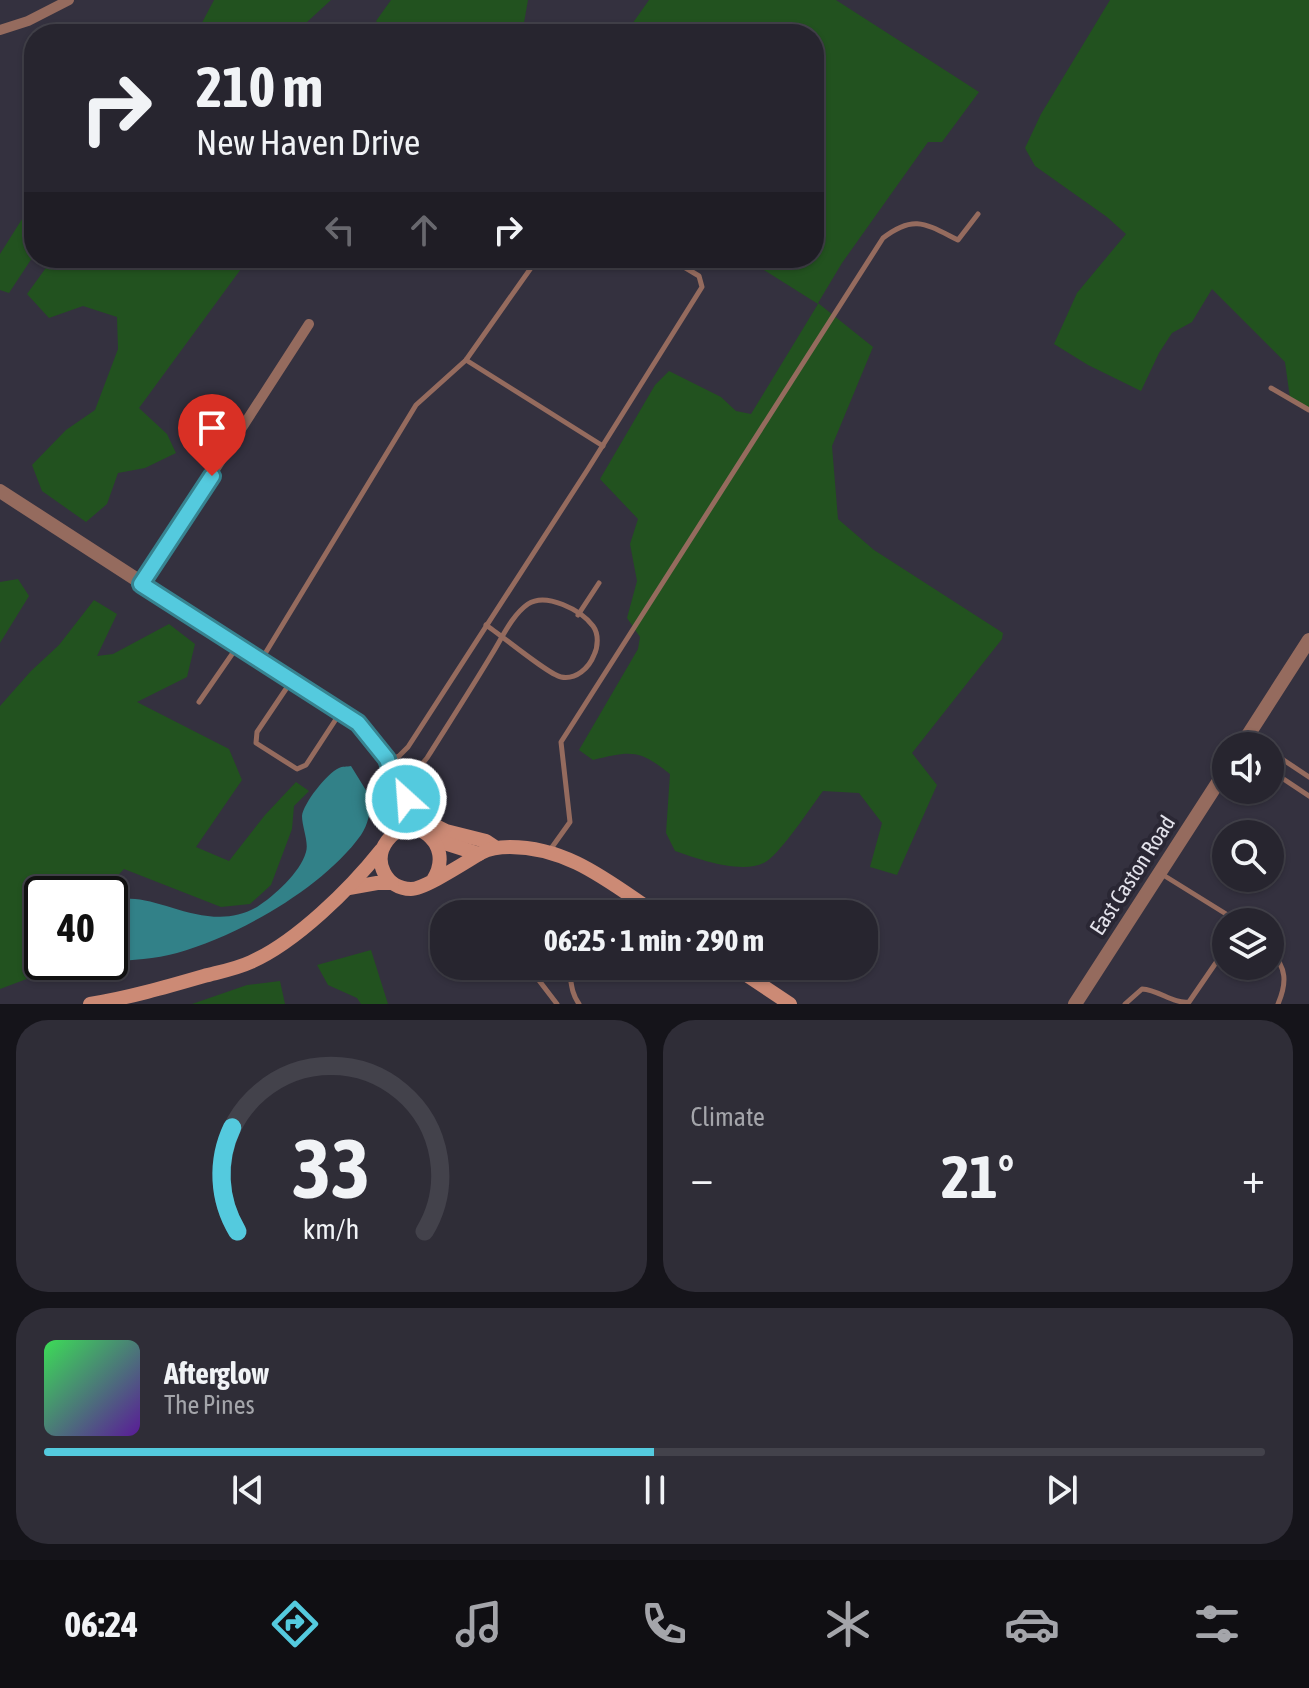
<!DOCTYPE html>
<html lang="en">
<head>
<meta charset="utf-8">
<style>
  body { margin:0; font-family:"Asap Condensed",sans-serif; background:#2f2d37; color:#f1f3f6; height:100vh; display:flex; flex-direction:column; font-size:30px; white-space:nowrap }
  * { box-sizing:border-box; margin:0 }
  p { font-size:26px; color:#a4a5aa }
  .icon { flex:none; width:44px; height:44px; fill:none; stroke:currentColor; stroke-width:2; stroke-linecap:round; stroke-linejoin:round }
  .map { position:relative; height:1004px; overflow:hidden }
  .drawer { display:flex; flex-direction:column; gap:16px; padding:16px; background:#15141a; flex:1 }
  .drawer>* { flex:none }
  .hud { position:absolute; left:24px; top:24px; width:800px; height:244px; border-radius:32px; box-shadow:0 2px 6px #0004,0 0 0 2px #43424b; background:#27252f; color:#f1f3f6; overflow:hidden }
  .buttons { position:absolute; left:1212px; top:732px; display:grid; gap:16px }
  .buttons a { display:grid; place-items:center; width:72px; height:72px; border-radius:50%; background:#27252f; box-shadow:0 2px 6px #0004,0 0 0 2px #43424b; font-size:40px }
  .speed { position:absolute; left:24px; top:876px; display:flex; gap:16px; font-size:40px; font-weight:700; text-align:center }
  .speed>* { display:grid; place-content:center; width:104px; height:104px; border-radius:50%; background:#27252f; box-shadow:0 2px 6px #0004,0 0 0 2px #43424b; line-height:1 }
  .speed .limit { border:4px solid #111; border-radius:12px; background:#fff; color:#111 }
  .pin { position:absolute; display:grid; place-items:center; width:68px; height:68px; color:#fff; margin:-82px -34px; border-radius:50% 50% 50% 0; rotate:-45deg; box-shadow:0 0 8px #0007 }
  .pin .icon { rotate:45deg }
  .me { position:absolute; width:88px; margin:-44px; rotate:334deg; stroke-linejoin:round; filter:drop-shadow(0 0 6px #0008) }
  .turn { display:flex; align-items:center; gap:28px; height:168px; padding:0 40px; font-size:36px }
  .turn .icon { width:104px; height:104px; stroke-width:2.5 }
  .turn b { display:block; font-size:56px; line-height:68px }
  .lanes { display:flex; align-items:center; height:76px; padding:0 40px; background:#0003; justify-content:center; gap:40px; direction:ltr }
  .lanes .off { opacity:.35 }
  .big { font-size:60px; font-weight:700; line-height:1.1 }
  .drawer .tile { flex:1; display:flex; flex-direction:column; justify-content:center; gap:12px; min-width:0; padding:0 28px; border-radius:32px; background:#2f2d37 }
  .drawer .dial { align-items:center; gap:0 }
  .dial svg { height:208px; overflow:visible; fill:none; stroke:#43424b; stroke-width:7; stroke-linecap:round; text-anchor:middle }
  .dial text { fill:#f1f3f6; stroke:none }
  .song { display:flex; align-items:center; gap:24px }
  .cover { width:96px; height:96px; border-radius:12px; background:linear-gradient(135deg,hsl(130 70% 55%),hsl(270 70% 35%)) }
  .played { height:8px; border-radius:4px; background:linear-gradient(90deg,#54cade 50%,#43424b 50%) }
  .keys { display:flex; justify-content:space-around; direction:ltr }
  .heat { display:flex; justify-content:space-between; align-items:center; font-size:44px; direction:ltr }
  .drawer .tiles { flex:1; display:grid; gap:16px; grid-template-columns:1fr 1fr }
  .tile:last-child { grid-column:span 2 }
  .trip { position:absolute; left:430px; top:900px; width:448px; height:80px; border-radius:32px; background:#27252f; box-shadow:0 2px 6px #0004,0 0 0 2px #43424b; font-weight:700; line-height:80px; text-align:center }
  .tabs { display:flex; height:128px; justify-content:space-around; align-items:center; background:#100f13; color:#a4a5aa }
  .tabs .icon { width:56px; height:56px }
  .tabs .selected { color:#54cade }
  .tabs b { font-size:36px; color:#f1f3f6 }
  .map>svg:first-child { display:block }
  .green { fill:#22521f }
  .water { fill:#328188 }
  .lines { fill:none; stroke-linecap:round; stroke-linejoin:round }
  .service { stroke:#956b5e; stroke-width:5 }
  .minor { stroke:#956b5e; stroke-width:10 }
  .tertiary { stroke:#956b5e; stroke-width:14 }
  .secondary { stroke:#cc8a75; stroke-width:14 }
  .route-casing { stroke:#378390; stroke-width:20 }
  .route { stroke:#54cade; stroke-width:14 }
  .labels { text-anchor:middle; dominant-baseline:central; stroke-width:8; stroke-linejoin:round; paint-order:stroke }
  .street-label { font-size:22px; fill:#e3e2eb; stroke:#2a2734 }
</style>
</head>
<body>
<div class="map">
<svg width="1309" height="1004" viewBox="0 0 1309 1004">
  <rect width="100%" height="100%" fill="#34313f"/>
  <g class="green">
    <path d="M214,0H331L294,34H196Z"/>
    <path d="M391,0H528L522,34H388L376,21Z"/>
    <path d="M649,0H836L979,92L942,142H928L842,263L818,303L873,347L832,446L838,519L874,550L1003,633L1002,639L912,753L937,785L897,875L870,867L882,823L859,793L823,791C811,807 782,851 767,861C745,876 698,859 675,851L666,833L670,774C639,749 631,751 593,760L579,750L638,649L640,637L627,618L637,581L630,544L638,519L600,479L655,385L669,371L721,397L736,411L751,414L818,304L745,258H814V34H625Z"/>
    <path d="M1110,0H1309V410L1290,398L1285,362L1212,289L1192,322L1172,333L1159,353L1141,391L1088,365L1054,344L1077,293L1126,234L1107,217L1035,166L1025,148L1041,114Z"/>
    <path d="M34,200V255L9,293L0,290V254Z"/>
    <path d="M53,258H249L139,408L167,434L176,453L145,468L118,473L107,504L86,522L42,491L32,465L66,430L95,410L118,349L117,317L83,306L49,318L27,294Z"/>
    <path d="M18,579L29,596L0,643V582Z"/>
    <path d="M94,600L117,614L97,656L113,654L169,624L195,644L187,677L137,702L229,749L242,780L196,847L229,861L265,815L296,782L309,791L294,806L292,829L271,885L250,904L221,907L124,869L100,894H42V962H48L40,974L0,989V706L31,671L59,645Z"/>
    <path d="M371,950L388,1004H361L357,998L328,985L317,965Z"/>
    <path d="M280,981L285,1004H192L247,985Z"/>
  </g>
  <path class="water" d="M351,766L372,800C370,812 368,825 361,835C323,888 238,936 177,953C155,959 132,960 110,962V905C142,880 203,939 257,907C274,896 300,873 306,852C309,842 302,827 302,816C303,804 327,773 339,768C342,766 347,767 351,766Z"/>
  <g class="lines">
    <g class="service">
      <path d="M466,360L603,446"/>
      <path d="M1271,388L1309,410"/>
      <path d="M578,615L599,583"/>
      <path d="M263,657L416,405L466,360L538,258"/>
      <path d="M292,680L257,732L256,743L297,769L306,765L340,713"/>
      <path d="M199,702L237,647"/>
      <path d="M1248,737L1263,746"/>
      <path d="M1270,751L1309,777"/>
      <path d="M388,760L399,756L408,747L588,469L702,287L699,276L669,258"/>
      <path d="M1270,770L1309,796"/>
      <path d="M396,780L416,771L427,758C449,723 471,689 492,654C502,638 512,615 528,604C546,592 581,610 593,626C599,634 598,647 594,655C589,668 576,680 561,677C549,675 501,635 486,625"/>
      <path d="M550,850L570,822L561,742L883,238C914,214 926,224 958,240L978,214"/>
      <path d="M1160,873L1239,922"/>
      <path d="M500,911L501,914"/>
      <path d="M1270,951C1287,967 1287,983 1278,1004"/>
      <path d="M528,966L557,1004"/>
      <path d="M568,966C572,981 570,991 579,1004"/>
      <path d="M1125,1004L1142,989C1159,990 1173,1004 1189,1002L1226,948"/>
    </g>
    <g class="minor">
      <path d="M0,30L28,21L69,0"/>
      <path d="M141,584L309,324"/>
    </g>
    <g class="tertiary">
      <path d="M0,491L358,723L387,759L399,795L406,799L420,824"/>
      <path d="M1241,746L1309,640"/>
      <path d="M391,836C400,822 391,808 399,795"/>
      <path d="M1075,1004L1226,770"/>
    </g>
    <g class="secondary">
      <path d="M414,815L446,831L486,841L495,847"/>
      <path d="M432,839L479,854"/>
      <path d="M433,880C457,843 410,809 387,841C372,861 386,889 411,889C425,889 467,861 481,853C490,848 499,847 510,847C569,847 610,883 657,914"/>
      <path d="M349,888L377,883H392"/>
      <path d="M733,966L790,1004"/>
      <path d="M90,1004C128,998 166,987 204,976C219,972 236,969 251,962C296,942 350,889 381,850"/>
    </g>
  </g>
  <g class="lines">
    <g class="route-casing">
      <path id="route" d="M212,476L141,584L358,723L387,759L399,795L406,799"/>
    </g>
    <use href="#route" class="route"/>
  </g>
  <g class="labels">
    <g class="street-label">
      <text transform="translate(1132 875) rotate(-57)">East Caston Road</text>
    </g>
  </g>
</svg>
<div class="buttons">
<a><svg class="icon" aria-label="sound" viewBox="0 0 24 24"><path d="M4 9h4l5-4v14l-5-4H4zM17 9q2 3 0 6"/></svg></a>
<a><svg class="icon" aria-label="search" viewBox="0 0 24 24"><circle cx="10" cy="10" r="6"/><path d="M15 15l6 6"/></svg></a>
<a><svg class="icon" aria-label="layers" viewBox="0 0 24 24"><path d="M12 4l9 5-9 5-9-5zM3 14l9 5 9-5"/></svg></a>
</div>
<div class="speed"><div class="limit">40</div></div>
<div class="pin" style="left:212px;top:476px;background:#d93025"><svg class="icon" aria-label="arrive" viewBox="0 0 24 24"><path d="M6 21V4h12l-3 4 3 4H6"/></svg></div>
<svg class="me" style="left:406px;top:799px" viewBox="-20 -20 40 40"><circle r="17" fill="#54cade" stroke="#fff" stroke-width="3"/><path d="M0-11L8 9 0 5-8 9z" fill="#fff"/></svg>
<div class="trip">06:25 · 1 min · 290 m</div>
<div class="hud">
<div class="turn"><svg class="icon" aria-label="right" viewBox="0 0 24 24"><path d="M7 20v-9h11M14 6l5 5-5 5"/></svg><div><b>210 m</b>New Haven Drive</div></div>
<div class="lanes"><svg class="icon off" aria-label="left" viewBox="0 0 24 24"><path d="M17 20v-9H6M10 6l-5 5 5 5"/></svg><svg class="icon off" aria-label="ahead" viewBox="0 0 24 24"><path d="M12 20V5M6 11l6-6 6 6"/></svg><svg class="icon" aria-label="right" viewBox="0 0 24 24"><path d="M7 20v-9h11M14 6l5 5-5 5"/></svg></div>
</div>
</div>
<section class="drawer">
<div class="tiles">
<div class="tile dial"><svg viewBox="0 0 100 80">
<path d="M14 69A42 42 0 1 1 86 69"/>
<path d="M14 69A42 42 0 0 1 12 29" stroke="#54cade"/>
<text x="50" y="56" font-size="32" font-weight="700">33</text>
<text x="50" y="72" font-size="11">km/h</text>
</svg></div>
<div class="tile"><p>Climate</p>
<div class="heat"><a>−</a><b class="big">21°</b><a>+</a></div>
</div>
<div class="tile">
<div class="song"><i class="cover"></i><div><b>Afterglow</b><p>The Pines</p></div></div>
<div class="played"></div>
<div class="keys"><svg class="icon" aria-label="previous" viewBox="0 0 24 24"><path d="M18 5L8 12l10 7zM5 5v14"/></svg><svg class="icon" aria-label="pause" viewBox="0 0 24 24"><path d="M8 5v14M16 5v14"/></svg><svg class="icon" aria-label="next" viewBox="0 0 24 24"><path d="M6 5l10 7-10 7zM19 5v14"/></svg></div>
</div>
</div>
</section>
<nav class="tabs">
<b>06:24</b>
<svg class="icon selected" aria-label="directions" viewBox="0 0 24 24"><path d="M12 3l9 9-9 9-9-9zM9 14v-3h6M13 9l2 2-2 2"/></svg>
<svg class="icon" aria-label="music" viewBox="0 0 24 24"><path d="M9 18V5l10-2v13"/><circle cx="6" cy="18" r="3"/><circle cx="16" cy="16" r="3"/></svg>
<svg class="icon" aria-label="phone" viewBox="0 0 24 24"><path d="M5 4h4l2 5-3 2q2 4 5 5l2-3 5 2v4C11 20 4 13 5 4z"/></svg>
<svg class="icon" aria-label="climate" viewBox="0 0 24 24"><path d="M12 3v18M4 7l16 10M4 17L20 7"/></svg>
<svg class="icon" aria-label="car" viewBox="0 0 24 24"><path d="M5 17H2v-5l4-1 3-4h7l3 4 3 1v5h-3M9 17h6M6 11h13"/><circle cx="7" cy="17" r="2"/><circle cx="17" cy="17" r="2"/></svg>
<svg class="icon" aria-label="filters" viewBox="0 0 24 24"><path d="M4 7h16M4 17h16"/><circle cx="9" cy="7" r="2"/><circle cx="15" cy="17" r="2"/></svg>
</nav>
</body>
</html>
